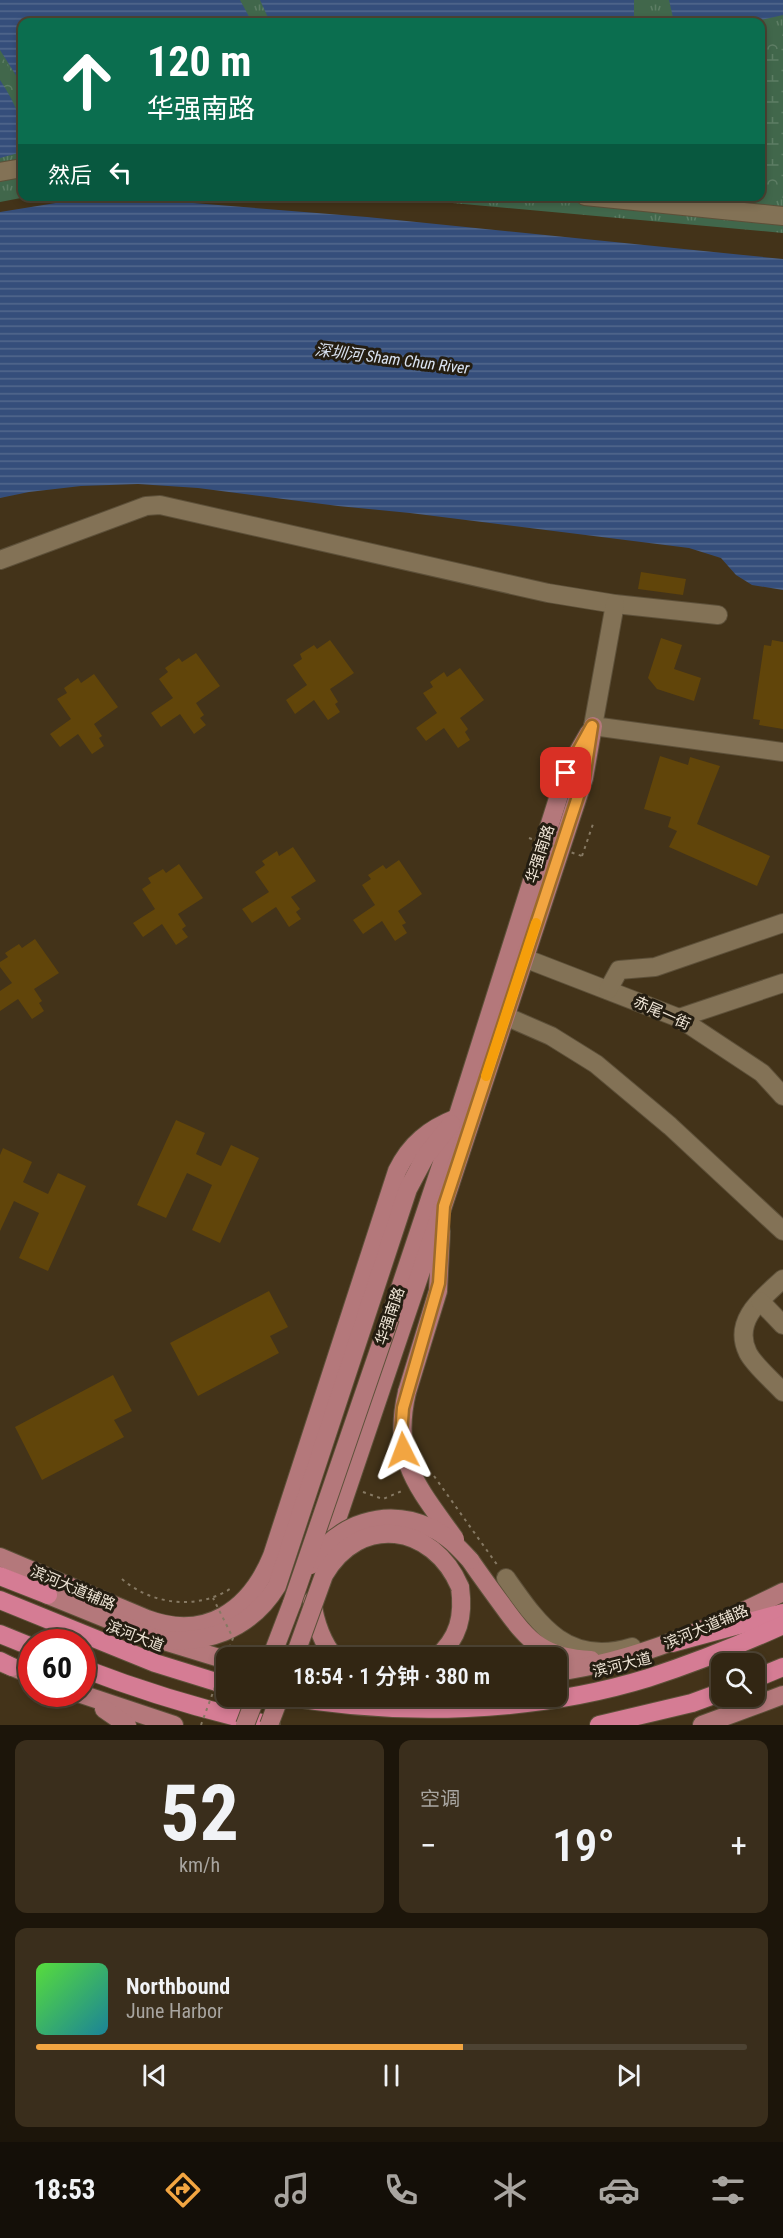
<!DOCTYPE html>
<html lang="zh">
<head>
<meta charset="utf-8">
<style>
  body { margin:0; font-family:"Roboto Condensed","Noto Sans SC",sans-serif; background:#3a2e1c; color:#f1f3f6; height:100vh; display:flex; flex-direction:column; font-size:22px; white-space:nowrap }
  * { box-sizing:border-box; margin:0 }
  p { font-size:20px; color:#a8a5a0 }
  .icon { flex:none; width:33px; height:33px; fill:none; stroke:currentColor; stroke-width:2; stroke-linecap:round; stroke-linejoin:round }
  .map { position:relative; height:1725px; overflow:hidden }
  .side { display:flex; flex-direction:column; gap:15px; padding:15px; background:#1c150a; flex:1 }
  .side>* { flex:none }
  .top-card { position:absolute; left:18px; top:18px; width:747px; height:183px; border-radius:12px; box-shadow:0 3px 9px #0003,0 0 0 2px #4d4333; background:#0b6e4f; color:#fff; overflow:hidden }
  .tools { position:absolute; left:711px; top:1653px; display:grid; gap:12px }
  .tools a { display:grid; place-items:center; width:54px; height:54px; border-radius:12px; background:#322613; box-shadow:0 3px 9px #0003,0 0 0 2px #4d4333; font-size:30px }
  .speed { position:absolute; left:18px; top:1629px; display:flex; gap:12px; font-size:30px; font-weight:700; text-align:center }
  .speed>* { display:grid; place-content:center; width:78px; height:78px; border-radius:50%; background:#322613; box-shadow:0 3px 9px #0003,0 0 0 2px #4d4333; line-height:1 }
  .speed .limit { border:9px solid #d22; background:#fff; color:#111 }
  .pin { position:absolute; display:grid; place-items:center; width:51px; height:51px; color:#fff; margin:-26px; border-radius:12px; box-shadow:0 3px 9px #0006 }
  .me { position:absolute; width:66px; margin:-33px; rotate:357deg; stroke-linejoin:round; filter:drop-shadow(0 0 4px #0008) }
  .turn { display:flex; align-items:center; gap:21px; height:126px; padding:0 30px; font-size:27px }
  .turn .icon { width:78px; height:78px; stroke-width:2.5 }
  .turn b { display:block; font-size:42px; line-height:51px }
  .then { display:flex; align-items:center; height:57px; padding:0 30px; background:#0003; gap:12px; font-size:22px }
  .big { font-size:45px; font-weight:600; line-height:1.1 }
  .side .tile { flex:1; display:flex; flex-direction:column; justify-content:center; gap:9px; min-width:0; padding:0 21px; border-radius:12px; background:#3a2e1c }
  .side .dial { align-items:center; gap:0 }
  .dial b { font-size:78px; line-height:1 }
  .song { display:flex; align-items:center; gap:18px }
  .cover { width:72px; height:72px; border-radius:9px; background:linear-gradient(135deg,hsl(110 70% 55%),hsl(190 70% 35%)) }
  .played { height:6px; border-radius:3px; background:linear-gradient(90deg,#f2a541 60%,#4d4333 60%) }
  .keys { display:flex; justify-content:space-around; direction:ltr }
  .heat { display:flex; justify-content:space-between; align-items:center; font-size:33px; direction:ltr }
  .side .tiles { flex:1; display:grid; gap:15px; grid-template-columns:1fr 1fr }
  .tile:last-child { grid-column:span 2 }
  .trip { position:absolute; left:216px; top:1647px; width:351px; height:60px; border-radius:12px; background:#322613; box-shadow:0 3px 9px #0003,0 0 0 2px #4d4333; font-weight:600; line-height:60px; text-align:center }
  .dock { display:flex; height:96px; justify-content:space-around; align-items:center; background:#140f08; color:#a8a5a0 }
  .dock .icon { width:42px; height:42px }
  .dock .current { color:#f2a541 }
  .dock b { font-size:27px; color:#f1f3f6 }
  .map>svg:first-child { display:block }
  .grass { fill:url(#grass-tufts) }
  .forest { fill:url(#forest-crowns) }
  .wetland { fill:url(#wetland-marsh) }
  .water { fill:url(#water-rules) }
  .building { fill:#61450a }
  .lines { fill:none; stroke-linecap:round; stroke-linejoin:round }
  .minor-casing { stroke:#5d5039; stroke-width:20 }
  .major-casing { stroke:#5d5039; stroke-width:20 }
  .highway-casing { stroke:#5d5039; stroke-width:20 }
  .path { stroke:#867963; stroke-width:2; stroke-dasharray:3 4.5; stroke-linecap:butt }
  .minor { stroke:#837256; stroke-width:18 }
  .major { stroke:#b4787b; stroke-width:18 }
  .highway { stroke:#d57c94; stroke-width:18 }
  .major-bridge-casing { stroke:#5d5039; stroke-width:20; stroke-linecap:butt }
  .path-bridge { stroke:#867963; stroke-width:2; stroke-dasharray:3 4.5; stroke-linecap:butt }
  .major-bridge { stroke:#b4787b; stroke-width:18 }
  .route-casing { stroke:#9d6b2a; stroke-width:15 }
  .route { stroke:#f2a541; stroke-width:10 }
  .slow { stroke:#f59e0b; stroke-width:10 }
  .labels { text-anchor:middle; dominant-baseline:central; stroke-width:6; stroke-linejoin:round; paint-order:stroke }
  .street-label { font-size:15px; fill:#f0e6d7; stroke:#241d11 }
  .water-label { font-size:16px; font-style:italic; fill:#dae3f1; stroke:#241d11 }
</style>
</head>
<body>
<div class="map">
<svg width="783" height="1725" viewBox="0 0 783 1725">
  <defs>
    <pattern id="grass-tufts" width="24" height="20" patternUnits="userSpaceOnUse" patternTransform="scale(1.5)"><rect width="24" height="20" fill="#41674b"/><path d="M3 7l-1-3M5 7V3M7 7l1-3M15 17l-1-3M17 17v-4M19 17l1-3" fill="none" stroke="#5d7d64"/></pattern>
    <pattern id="forest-crowns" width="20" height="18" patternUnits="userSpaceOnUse" patternTransform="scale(1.5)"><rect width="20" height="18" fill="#41674b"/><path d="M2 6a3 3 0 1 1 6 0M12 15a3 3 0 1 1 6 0" fill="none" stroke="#5d7d64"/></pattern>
    <pattern id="wetland-marsh" width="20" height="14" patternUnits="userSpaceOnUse" patternTransform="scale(1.5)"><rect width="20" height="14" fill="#41674b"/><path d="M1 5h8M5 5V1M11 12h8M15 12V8" fill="none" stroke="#5d7d64"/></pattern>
    <pattern id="water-rules" width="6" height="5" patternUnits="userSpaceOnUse" patternTransform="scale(1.5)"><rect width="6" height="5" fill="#354e7b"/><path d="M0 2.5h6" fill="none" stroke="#53688d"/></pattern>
  </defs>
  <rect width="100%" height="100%" fill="#433319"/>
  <path class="grass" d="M0,0H783V233L387,197L760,196V22H22V196L26,197L0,202Z"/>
  <g class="forest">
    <path d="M783,26V198L761,195V32Z"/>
    <path d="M0,52L22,92V148L0,153Z"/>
  </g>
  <path class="wetland" d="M783,48V179L761,176L760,52Z"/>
  <g class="water">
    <path d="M0,0H240L252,22H22V85L0,50Z"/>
    <path d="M260,0H634V22H270Z"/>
    <path d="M669,0H783V15L752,22H674Z"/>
    <path d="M0,80C17,106 23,121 22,152L0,158Z"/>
    <path d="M130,198L367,217L783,259V590L752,585L736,575L721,558L689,548L410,513L338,506L198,488L138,484L81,486L29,492L0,498V212L62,202Z"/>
  </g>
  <g class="building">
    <path d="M641,572L686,579L683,595L638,589Z"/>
    <path d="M661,638L682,645L674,669L701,678L694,701L657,689L648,678Z"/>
    <path d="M330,640L354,673L330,689L338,702L335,704L340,712L328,720L314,700L295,714L286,700L307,685L293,665L302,659L300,654L314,645L317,649Z"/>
    <path d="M772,640L783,642V729L759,725L760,720L753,719L764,645L771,646Z"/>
    <path d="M196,653L220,686L196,703L204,715L200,718L206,725L194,734L180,714L161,727L151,713L173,698L159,679L168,672L165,668L179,658L182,662Z"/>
    <path d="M460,668L484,700L460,718L468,729L465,732L470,740L458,748L444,728L426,741L416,728L437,713L423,693L433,687L430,682L444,672L447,677Z"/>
    <path d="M94,674L118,707L94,724L102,736L99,738L104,746L92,754L78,734L60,747L50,734L71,719L57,699L67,693L64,688L78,678L81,683Z"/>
    <path d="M660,756L688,765L690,757L720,766L697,824L770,856L757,886L669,847L677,831L668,827L671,817L644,809Z"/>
    <path d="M293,847L316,881L291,897L300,909L296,912L301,919L289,927L276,907L252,923L242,909L269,892L255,872L265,865L262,861L277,851L279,856Z"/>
    <path d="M399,860L422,894L398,911L406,923L402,925L407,933L395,941L382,921L363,934L353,920L375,905L362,885L371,879L368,875L383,865L386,869Z"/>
    <path d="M179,864L203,898L178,914L186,926L182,929L188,937L176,945L162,924L143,937L133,923L155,909L142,889L151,883L148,878L163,869L166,873Z"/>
    <path d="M35,939L59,973L34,989L42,1001L39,1003L44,1011L32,1019L18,999L0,1011V991L12,983L0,967V962L8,957L5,953L19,944L22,948Z"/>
    <path d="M176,1120L205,1133L196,1154L208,1160L221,1166L231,1145L259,1158L220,1243L192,1230L212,1185L200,1179L187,1173L166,1218L137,1205Z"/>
    <path d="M3,1148L32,1162L23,1182L35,1188L48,1194L58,1173L86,1186L48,1271L19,1258L39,1213L14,1201L0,1231V1155Z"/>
    <path d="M269,1291L288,1327L270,1336L279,1353L198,1396L170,1343Z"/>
    <path d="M113,1375L132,1411L114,1420L124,1437L42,1480L15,1427Z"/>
  </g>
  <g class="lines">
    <g class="minor-casing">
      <g id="minor">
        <path d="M0,172L22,168"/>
        <path d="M585,196L783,216"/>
        <path d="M0,560L146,506L160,505L548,593L615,604L718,615"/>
        <path d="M615,604L593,726L783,752"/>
        <path d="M524,958L679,1018L762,1073L783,1096"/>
        <path d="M608,990L619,970L655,967L783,923"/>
        <path d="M505,1016L551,1036L596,1064L670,1126L783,1231"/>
        <path d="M679,1018L783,983"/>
        <path d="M783,1279C762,1298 732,1321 748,1353C754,1365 773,1381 783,1392"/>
        <path d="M760,1301L783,1325"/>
        <path d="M506,1578C539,1625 567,1667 632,1647"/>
      </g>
    </g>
    <g class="major-casing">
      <g id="major">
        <path d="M390,1318L457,1118L566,773L589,733"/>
        <path d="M407,1392L438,1291L441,1231"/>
        <path d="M327,1549L443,1206L584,778L593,726"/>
        <path d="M0,1557L147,1619C206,1641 250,1610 272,1556L397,1171C410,1144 429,1129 457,1118"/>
        <path d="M470,1560C481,1576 492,1591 503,1606C529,1642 544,1658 591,1660"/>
        <path d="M36,1587L48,1595L154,1638L226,1660"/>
        <path d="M312,1601C315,1622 321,1641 335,1658"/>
        <path d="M154,1638C203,1647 250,1630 277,1586L408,1189L425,1157L451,1124"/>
        <path d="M271,1658L292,1603"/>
        <path d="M436,1658C459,1638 464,1616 460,1587"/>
        <path d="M0,1662L32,1675"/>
        <path d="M556,1672C637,1661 711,1628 783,1592"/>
        <path d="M81,1694L174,1725"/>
        <path d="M104,1709L127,1725"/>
        <path d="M702,1725L783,1695"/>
      </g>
    </g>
    <g class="highway-casing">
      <g id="highway">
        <path d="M0,1576L48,1595"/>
        <path d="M0,1600L155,1663L226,1685"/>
        <path d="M0,1634L32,1647"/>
        <path d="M672,1643L783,1613"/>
        <path d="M0,1661L12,1667"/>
        <path d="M82,1668C144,1692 207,1711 271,1725"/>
        <path d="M754,1679L783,1667"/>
        <path d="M283,1696C400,1717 534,1713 648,1678C694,1663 739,1645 783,1625"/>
        <path d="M599,1725L692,1703L722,1692"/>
      </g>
    </g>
    <g class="path">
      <path d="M582,856L593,824"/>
      <path d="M434,1476L498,1566"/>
      <path d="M363,1492L383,1499L402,1491"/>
      <path d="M122,1579C152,1605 197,1610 230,1589"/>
    </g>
    <use href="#minor" class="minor"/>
    <use href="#major" class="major"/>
    <use href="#highway" class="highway"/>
    <g class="major-bridge-casing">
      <g id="major-bridge">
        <path d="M407,1392C391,1460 418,1487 455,1539"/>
        <path d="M311,1565C337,1523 386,1507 431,1528C447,1535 459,1548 470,1560"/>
        <path d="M292,1603L390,1318"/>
        <path d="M294,1658L324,1575C360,1513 433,1524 460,1587"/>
        <path d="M245,1725L256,1696"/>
        <path d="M269,1725L280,1696"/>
      </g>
    </g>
    <g class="path-bridge">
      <path d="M529,838L582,856"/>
      <path d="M201,1725L233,1638L213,1598"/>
    </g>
    <use href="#major-bridge" class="major-bridge"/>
  </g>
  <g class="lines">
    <g class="route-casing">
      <path id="route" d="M403,1450L401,1435L403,1408L439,1283L444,1206L584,778L592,726L566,773"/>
    </g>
    <use href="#route" class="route"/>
    <path class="slow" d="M486,1076L536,923"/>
  </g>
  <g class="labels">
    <g class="street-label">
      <text transform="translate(540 854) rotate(-72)">华强南路</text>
      <text transform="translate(662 1013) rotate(24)">赤尾一街</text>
      <text transform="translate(390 1316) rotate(-71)">华强南路</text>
      <text transform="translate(73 1588) rotate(23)">滨河大道辅路</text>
      <text transform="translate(706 1627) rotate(-23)">滨河大道辅路</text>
      <text transform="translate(135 1636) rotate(21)">滨河大道</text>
      <text transform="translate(622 1665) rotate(-14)">滨河大道</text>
    </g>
    <g class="water-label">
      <text transform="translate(392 359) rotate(7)">深圳河 Sham Chun River</text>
    </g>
  </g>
</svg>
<div class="tools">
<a><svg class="icon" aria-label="search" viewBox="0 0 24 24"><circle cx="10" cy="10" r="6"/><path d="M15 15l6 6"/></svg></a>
</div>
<div class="speed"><div class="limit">60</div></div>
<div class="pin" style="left:566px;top:773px;background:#d93025"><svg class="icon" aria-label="arrive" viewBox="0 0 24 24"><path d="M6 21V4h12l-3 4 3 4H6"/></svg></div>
<svg class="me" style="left:403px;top:1450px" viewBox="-20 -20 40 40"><path d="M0-17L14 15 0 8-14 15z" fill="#f2a541" stroke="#fff" stroke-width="4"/></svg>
<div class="trip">18:54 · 1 分钟 · 380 m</div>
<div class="top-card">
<div class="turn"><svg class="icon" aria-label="ahead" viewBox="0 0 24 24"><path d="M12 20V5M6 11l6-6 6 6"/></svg><div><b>120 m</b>华强南路</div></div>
<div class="then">然后<svg class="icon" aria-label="left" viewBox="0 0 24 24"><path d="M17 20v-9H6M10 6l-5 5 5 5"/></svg></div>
</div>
</div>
<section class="side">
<div class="tiles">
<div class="tile dial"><b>52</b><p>km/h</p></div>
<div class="tile"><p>空调</p>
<div class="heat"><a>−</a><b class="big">19°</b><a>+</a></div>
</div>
<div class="tile">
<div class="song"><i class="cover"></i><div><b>Northbound</b><p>June Harbor</p></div></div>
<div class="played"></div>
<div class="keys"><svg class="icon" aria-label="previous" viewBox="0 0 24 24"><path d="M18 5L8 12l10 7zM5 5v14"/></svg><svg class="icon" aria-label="pause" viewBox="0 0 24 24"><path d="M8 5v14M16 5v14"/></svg><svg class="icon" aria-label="next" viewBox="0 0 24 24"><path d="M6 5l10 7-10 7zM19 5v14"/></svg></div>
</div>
</div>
</section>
<nav class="dock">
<b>18:53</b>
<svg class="icon current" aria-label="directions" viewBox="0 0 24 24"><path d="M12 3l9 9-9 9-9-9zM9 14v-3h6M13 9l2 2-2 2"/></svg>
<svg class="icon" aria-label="music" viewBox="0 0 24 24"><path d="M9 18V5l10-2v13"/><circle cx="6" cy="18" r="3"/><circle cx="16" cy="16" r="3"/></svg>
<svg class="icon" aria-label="phone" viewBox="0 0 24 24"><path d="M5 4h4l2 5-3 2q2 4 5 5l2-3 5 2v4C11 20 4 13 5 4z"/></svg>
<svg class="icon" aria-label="climate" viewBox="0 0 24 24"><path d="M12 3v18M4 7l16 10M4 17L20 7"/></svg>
<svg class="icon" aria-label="car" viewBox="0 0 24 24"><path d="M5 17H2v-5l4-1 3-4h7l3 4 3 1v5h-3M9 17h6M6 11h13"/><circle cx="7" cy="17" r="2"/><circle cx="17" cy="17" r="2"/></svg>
<svg class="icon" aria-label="filters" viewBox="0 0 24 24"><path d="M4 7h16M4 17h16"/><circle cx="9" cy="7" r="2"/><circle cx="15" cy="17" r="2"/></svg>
</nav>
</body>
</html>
